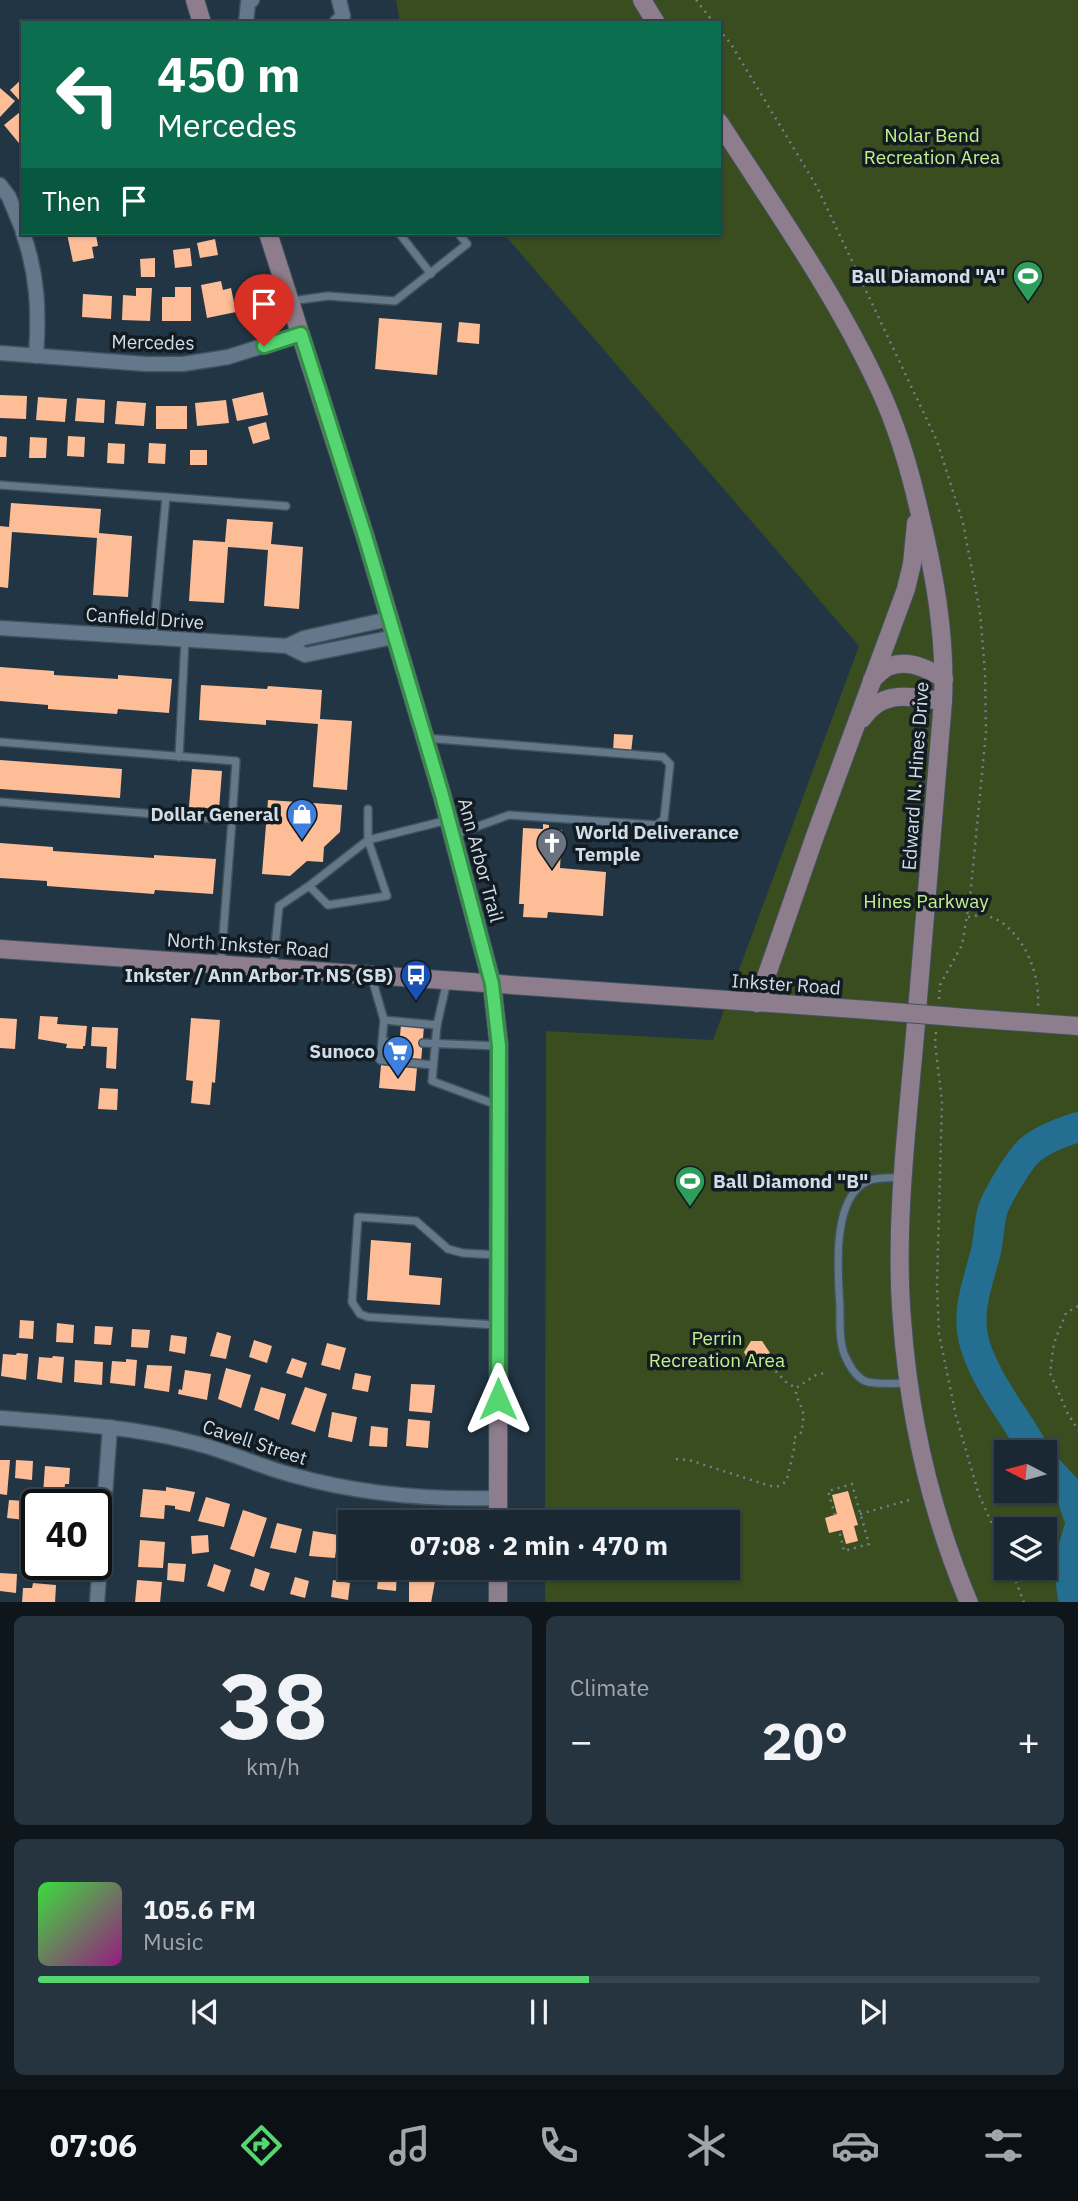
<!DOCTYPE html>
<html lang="en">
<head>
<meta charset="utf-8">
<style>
  body { margin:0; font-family:"IBM Plex Sans",sans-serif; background:#26343f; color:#f1f3f6; height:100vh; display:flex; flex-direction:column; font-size:26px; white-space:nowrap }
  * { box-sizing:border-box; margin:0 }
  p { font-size:23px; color:#9fa6ac }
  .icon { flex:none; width:38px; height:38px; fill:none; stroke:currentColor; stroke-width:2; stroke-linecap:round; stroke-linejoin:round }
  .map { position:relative; height:1602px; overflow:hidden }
  .details { display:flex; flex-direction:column; gap:14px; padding:14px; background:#0e161c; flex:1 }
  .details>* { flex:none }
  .hud { position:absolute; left:21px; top:21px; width:700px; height:214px; border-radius:0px; box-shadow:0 2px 5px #0004,0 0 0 2px #37444e; background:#0b6e4f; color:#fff; overflow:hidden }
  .needle { width:46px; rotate:276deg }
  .controls { position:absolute; left:994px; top:1440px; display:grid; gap:14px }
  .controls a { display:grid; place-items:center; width:63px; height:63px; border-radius:0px; background:#192833; box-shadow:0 2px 5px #0004,0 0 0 2px #37444e; font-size:35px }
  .speed { position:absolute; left:21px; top:1489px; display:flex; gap:14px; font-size:35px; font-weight:700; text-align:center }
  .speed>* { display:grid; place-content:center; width:91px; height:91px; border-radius:50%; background:#192833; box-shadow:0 2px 5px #0004,0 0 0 2px #37444e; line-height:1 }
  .speed .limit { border:4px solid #111; border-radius:10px; background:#fff; color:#111 }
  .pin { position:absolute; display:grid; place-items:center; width:60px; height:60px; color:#fff; margin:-72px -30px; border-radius:50% 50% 50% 0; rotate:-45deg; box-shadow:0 0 7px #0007 }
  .pin .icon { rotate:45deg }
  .me { position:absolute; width:77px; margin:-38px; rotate:0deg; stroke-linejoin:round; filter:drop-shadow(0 0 5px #0008) }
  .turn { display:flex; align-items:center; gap:24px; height:147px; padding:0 21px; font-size:32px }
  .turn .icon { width:91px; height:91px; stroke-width:2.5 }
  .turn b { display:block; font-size:49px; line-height:60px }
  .then { display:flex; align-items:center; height:66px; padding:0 21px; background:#0003; gap:14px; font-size:26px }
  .big { font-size:52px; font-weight:700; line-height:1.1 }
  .details .tile { flex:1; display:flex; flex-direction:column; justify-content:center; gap:10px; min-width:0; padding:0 24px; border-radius:10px; background:#26343f }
  .details .dial { align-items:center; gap:0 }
  .dial b { font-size:91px; line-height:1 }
  .song { display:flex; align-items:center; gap:21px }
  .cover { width:84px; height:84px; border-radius:10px; background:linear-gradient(135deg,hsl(120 70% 55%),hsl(310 70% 35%)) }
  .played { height:7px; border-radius:4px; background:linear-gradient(90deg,#55d671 55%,#37444e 55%) }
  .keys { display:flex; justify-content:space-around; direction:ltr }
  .heat { display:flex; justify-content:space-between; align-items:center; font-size:38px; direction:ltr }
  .details .tiles { flex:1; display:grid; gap:14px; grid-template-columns:1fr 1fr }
  .tile:last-child { grid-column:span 2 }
  .trip { position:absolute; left:338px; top:1510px; width:402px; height:70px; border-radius:0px; background:#192833; box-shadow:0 2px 5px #0004,0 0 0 2px #37444e; font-weight:700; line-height:70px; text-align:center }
  .menu { display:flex; height:112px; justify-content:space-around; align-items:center; background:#0a1014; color:#9fa6ac }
  .menu .icon { width:49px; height:49px }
  .menu .on { color:#55d671 }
  .menu b { font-size:32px; color:#f1f3f6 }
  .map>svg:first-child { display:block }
  .green { fill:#394d1f; fill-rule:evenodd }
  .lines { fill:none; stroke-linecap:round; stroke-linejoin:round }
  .river { stroke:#246f91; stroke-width:30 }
  .building { fill:#fdbe97 }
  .lane-casing { stroke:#41525f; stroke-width:10 }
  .street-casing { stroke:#41525f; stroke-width:17 }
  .secondary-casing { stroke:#41525f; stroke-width:20 }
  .path { stroke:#70818d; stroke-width:2.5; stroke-dasharray:2 5; stroke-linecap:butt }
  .lane { stroke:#63798b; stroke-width:7 }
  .street { stroke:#63798b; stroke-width:14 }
  .secondary { stroke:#8e7e8d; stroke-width:18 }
  .secondary-bridge-casing { stroke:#41525f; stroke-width:20; stroke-linecap:butt }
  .secondary-bridge { stroke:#8e7e8d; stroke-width:18 }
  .route-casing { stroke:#378b49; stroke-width:18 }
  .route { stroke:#55d671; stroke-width:12 }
  .labels { text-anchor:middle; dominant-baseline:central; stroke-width:7; stroke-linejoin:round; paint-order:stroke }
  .park-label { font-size:19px; fill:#c1f189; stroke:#131b22 }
  .poi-label { font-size:19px; font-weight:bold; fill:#d2dee7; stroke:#131b22; text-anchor:end }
  .street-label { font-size:19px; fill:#d2dee7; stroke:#131b22 }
</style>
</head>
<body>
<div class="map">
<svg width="1078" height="1603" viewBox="0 0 1078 1603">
  <rect width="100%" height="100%" fill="#213544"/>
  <path class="green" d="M396,0H1078V1602H545V1568H728V1522H545L546,1031L713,1040L859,646L503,233H719V23H400ZM1006,1452H1045V1491H1006ZM1006,1530H1045V1568H1006Z"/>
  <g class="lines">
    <g class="river">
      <path d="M1035,1452C1016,1417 987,1384 975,1345C965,1312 978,1283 986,1251C989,1237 989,1222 993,1209C997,1197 1020,1158 1030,1150C1043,1139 1062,1132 1078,1127"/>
      <path d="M1045,1466L1071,1494L1078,1515"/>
      <path d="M1074,1603C1068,1578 1070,1556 1078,1532"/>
    </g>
  </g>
  <g class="building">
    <path d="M23,78V99L20,101L10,90Z"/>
    <path d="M0,88L15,101L0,117Z"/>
    <path d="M20,112L23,115V148L4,125Z"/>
    <path d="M88,233L89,236L96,235L98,246L92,247L94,258L73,262L67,234Z"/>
    <path d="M215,239L218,255L200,258L197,243Z"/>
    <path d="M190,248L192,266L175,268L173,250Z"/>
    <path d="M155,258V277H141L140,259Z"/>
    <path d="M221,281L223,290L231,288L236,312L207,318L201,285Z"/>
    <path d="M175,287H191V321H162V297H175Z"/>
    <path d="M136,288H152L150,321L122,320L123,295L136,296Z"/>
    <path d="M83,294L112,296L111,319L82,317Z"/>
    <path d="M379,318L442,323L437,375L375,369Z"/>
    <path d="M459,322L480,324L479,344L457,342Z"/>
    <path d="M263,392L268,415L237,421L232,399Z"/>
    <path d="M0,395L27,396L26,419L0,418Z"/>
    <path d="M38,397L67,399L65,422L36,420Z"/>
    <path d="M77,398L105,400L104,423L75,421Z"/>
    <path d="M226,400L229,423L197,426L195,403Z"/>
    <path d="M117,401L146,403L144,426L115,424Z"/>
    <rect x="156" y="406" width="31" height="23"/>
    <path d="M266,422L270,439L253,444L248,427Z"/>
    <path d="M0,436L7,437L6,457H0Z"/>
    <path d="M68,436L85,437L84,457L67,456Z"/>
    <path d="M30,437L47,438L46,458H29Z"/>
    <path d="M108,443L125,444L124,464L107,463Z"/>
    <path d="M149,443L166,444L165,464L148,463Z"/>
    <rect x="190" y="450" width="17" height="15"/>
    <path d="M11,503L101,509L99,533L132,536L128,597L93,595L97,538L12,532L8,588L0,587V526L9,527Z"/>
    <path d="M227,519L273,522L271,544L303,547L299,609L264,606L268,550L228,547L224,603L189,601L193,540L225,542Z"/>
    <path d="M0,667L54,671V675L118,679V675L172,679L169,713L118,709L117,714L48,709V705L0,701Z"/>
    <path d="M201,685L267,689L268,686L322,690L320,719L352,721L347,790L313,787L318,724L266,720V725L199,720Z"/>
    <path d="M614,734L633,735L631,753L613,752Z"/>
    <path d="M0,760L122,769L120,798L0,789Z"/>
    <path d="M192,769L222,771L219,809L189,807Z"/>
    <path d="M268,800L342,805L340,832L324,847L323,862L307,861L290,876L262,874Z"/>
    <path d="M543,824L549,825V829L562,830L560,868L606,872L603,916L548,912L547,918L523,917L524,904H519L523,828L543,829Z"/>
    <path d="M0,843L53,847V851L154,858V855L216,859L213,894L155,890L154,894L47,886V881L0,878Z"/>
    <path d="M40,1016L58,1017L57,1024L87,1026L85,1046H83V1049L66,1048L67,1044L38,1039Z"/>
    <path d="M0,1018L17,1019L15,1049L0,1048Z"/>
    <path d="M191,1018L220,1020L215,1083L212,1082L210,1105L191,1103L193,1081L186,1080Z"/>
    <path d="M401,1024L424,1026L421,1062L398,1060Z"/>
    <path d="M92,1027L118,1028L116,1069L106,1068L107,1047L91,1046Z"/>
    <path d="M381,1065L417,1068L415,1091L379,1088Z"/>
    <path d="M100,1088L118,1089L117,1110L98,1109Z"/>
    <path d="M371,1240L411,1243L409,1275L442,1278L440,1305L367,1300Z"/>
    <path d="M20,1320L34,1321L33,1339L19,1338Z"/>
    <path d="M57,1323L74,1325L73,1343L56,1342Z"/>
    <path d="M95,1326L113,1327L111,1345L94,1344Z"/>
    <path d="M132,1329L150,1330L148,1348L131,1347Z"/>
    <path d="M217,1332L231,1336L226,1359L210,1356Z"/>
    <path d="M171,1335L187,1337L185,1354L169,1351Z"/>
    <path d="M254,1340L272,1346L267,1363L249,1357Z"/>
    <path d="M751,1341H762L770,1353L762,1366L750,1364L744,1352Z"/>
    <path d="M327,1343L346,1348L340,1370L321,1365Z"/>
    <path d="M17,1353L28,1354L26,1380L1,1376L3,1354L16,1355Z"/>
    <path d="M53,1356L64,1357L62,1383L37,1379L39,1357L52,1358Z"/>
    <path d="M292,1358L307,1363L302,1378L286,1373Z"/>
    <path d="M126,1359L137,1360L135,1386L110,1383L112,1361L126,1362Z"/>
    <path d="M75,1360L103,1362L102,1385L74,1382Z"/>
    <path d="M147,1365L172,1366L169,1392L144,1388Z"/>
    <path d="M226,1368L251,1375L241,1408L218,1399Z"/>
    <path d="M185,1370L211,1374L207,1400L178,1394L179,1389L182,1390Z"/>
    <path d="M355,1373L371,1376L368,1392L352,1389Z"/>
    <path d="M411,1384L435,1385L432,1413L409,1411Z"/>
    <path d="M261,1387L286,1394L279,1420L254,1410Z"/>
    <path d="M305,1387L327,1394L315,1432L291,1424Z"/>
    <path d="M332,1412L357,1417L352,1442L328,1437Z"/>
    <path d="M408,1419L430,1421L428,1448L406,1446Z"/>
    <path d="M371,1426L388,1428L387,1447L369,1446Z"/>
    <path d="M0,1460H10L7,1495L0,1494Z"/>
    <path d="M16,1460L33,1461L32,1480L15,1478Z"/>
    <path d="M45,1466L70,1468L69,1484H65L64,1496L43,1494Z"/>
    <path d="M166,1487L195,1492L190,1512L175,1509V1506L165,1505L164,1519L140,1517L143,1489L166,1491Z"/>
    <path d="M848,1491L858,1525L854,1526L858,1541L846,1544L842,1530L829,1533L825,1518L837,1514L832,1495Z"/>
    <path d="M206,1497L230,1504L224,1527L198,1521Z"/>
    <path d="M9,1500L26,1501L25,1520L7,1518Z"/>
    <path d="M243,1510L267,1518L254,1557L230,1549Z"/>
    <path d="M277,1523L302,1529L296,1553L270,1548Z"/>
    <path d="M313,1531L338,1535L335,1558L309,1556Z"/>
    <path d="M208,1535L209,1552L192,1554L191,1536Z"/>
    <path d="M140,1540L165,1542L163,1568L138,1567Z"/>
    <path d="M349,1544H350V1562L346,1561Z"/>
    <path d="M35,1555H37V1564H57L56,1575L33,1573Z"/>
    <path d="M168,1563L186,1564L184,1582L167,1580Z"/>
    <path d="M214,1564L231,1570L224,1592L207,1586Z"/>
    <path d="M255,1568L270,1573L264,1591L250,1586Z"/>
    <path d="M379,1571L397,1573L396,1591L377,1589Z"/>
    <path d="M0,1573L17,1574L16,1593L0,1591Z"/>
    <path d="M295,1577L309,1581L305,1598L290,1594Z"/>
    <path d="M409,1579L435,1581L431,1603H409Z"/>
    <path d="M137,1580L162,1582L160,1603H135Z"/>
    <path d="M333,1580L350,1583L348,1600L331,1597Z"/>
    <path d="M33,1583L56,1585L55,1603H22L23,1588H32Z"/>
  </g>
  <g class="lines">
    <g class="lane-casing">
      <g id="lane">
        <path d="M399,233L431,274"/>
        <path d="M291,301L328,296L395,301L467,244L458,233"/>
        <path d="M0,485L166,497L153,637"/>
        <path d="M166,497L286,506"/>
        <path d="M425,738L663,757L670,764L664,819L657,825L509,815L454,835"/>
        <path d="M0,742L236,761L232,820L0,802"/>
        <path d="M179,757L185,640"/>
        <path d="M368,809V840L448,820"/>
        <path d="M221,963L232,820"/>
        <path d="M273,967L279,906L309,886L328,905L387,896L368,840L309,886"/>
        <path d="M371,975L384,1020L437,1025L447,981"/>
        <path d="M384,1020L382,1042H400"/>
        <path d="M437,1025L432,1081L497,1105"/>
        <path d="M382,1042L380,1060L433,1065"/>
        <path d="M423,1043L498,1046"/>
        <path d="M903,1178C889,1178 872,1176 861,1185C832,1208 838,1274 840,1308C840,1323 839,1342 845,1356C849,1365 856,1377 865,1381C873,1385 897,1383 908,1383"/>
        <path d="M497,1325L368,1317L360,1314L352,1302L358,1217L416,1221L448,1249L463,1253L498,1255"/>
      </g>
    </g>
    <g class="street-casing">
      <g id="street">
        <path d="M246,23L248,3L252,0"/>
        <path d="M336,23L343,16L339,0"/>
        <path d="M0,185L9,197L23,231"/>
        <path d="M23,233C38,276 39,311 36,356"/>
        <path d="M0,353L146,364H183L228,357L301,334"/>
        <path d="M0,628L287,646L305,655L394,637"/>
        <path d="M287,646L304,638L389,619"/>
        <path d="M0,1418C64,1423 128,1426 191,1442C225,1450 258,1466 292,1475C359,1494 428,1500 498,1498"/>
        <path d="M97,1603L110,1427"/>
      </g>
    </g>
    <g class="secondary-casing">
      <g id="secondary">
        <path d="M195,0L202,23"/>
        <path d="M642,0L656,23"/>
        <path d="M719,122C775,209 837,296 880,390C897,427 909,467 918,506C934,570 946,635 943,701C934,808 925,916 916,1023C908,1119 894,1224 902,1320C909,1418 931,1512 969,1603"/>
        <path d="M268,233L365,536L442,795L492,984L499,1046L498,1522"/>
        <path d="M872,680C877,675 883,668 890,666C909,659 929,669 944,679"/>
        <path d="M862,719C883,688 911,697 943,701"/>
        <path d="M0,949L869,1010"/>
        <path d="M757,1003L815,836L906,589L912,564L916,523"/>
        <path d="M967,1018L1078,1026"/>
        <path d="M498,1568V1603"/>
      </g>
    </g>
    <g class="path">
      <path d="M696,0L714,23"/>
      <path d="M719,29L731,44L817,187L937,441L963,523L980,612L985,672L986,732L970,898L962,945L940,985L939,1001"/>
      <path d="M970,898C974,903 979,910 985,914C991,918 998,919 1004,924C1028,944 1040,976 1038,1007"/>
      <path d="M968,917L985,914"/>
      <path d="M936,1032L935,1043L942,1102L937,1284L939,1334L956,1416L979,1495L1006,1555"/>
      <path d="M1078,1306L1066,1313L1054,1343L1050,1373L1068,1414L1078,1430"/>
      <path d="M766,1361L786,1382L796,1388"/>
      <path d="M676,1459L689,1460L767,1485C776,1487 781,1488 787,1479L795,1445L793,1439L802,1432C802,1426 804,1419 803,1412C801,1403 795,1398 796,1388L816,1375L825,1373"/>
      <path d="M860,1514L909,1500"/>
      <path d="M835,1515L828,1491L852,1484L869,1544L844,1551L839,1530"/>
      <path d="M1011,1568L1024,1603"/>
    </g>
    <use href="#lane" class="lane"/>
    <use href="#street" class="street"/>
    <use href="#secondary" class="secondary"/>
    <g class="secondary-bridge-casing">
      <path id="secondary-bridge" d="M869,1010L967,1018"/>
    </g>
    <use href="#secondary-bridge" class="secondary-bridge"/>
  </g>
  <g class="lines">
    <g class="route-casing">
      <path id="route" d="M264,346L301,334L365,536L442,795L492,984L499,1046L498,1399"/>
    </g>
    <use href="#route" class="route"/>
  </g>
  <defs>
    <g id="stadium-pin" transform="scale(1.575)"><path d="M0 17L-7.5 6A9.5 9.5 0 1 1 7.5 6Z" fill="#2e9e5b" stroke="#131b22"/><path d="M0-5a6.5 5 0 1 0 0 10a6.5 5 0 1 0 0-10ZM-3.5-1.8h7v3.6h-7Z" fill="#fff"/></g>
    <g id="shop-pin" transform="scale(1.575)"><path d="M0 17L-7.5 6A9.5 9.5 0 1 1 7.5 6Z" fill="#3f7fe0" stroke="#131b22"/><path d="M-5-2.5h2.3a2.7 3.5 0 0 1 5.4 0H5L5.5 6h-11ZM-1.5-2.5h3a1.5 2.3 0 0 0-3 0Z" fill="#fff"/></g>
    <g id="church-pin" transform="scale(1.575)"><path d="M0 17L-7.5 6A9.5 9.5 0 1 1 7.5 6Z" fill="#6b7280" stroke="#131b22"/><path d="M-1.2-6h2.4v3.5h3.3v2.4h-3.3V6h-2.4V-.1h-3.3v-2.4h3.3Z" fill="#fff"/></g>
    <g id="bus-pin" transform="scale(1.575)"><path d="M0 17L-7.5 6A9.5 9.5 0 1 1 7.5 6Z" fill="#1a4fb4" stroke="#131b22"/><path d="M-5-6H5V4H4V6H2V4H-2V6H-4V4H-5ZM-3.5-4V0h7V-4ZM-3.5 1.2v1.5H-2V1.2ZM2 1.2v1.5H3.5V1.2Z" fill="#fff"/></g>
    <g id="supermarket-pin" transform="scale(1.575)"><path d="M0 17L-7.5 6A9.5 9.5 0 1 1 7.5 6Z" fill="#3f7fe0" stroke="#131b22"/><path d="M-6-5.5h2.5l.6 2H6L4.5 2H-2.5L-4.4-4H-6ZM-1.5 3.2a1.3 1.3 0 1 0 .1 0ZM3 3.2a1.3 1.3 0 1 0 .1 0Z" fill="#fff"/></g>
  </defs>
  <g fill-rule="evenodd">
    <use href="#stadium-pin" x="1028" y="276"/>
    <use href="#shop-pin" x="302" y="814"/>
    <use href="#church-pin" x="552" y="843"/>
    <use href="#bus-pin" x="416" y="975"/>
    <use href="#supermarket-pin" x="398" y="1051"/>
    <use href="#stadium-pin" x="690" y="1181"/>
  </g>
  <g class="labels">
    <g class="park-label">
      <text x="932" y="135">Nolar Bend<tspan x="932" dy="22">Recreation Area</tspan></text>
      <text x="926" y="901">Hines Parkway</text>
      <text x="717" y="1338">Perrin<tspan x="717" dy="22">Recreation Area</tspan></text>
    </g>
    <g class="poi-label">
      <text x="1005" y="276">Ball Diamond "A"</text>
      <text x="279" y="814">Dollar General</text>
      <text x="575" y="832" text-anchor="start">World Deliverance<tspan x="575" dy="22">Temple</tspan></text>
      <text x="393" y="975">Inkster / Ann Arbor Tr NS (SB)</text>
      <text x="375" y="1051">Sunoco</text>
      <text x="713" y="1181" text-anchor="start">Ball Diamond "B"</text>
    </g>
    <g class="street-label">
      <text transform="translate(153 342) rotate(1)">Mercedes</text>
      <text transform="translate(145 618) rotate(4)">Canfield Drive</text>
      <text transform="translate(915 776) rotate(-86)">Edward N. Hines Drive</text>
      <text transform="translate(481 860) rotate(75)">Ann Arbor Trail</text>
      <text transform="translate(248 945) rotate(4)">North Inkster Road</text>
      <text transform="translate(786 984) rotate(4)">Inkster Road</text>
      <text transform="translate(255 1442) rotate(18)">Cavell Street</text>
    </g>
  </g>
</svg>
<div class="controls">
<a><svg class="needle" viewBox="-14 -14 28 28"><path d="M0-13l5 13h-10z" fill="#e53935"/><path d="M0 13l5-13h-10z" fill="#9fa6ac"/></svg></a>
<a><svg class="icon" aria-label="layers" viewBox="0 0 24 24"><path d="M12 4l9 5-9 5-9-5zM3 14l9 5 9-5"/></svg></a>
</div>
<div class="speed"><div class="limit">40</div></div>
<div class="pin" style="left:264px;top:346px;background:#d93025"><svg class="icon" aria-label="arrive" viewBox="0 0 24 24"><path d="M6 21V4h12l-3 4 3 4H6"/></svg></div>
<svg class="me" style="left:498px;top:1399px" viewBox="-20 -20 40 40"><path d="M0-17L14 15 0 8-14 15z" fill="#55d671" stroke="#fff" stroke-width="4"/></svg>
<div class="trip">07:08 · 2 min · 470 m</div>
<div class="hud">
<div class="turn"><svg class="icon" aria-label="left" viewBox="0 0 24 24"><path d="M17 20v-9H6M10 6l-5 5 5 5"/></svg><div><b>450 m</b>Mercedes</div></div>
<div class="then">Then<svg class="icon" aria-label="arrive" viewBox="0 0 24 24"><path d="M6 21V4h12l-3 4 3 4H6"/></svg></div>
</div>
</div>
<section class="details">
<div class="tiles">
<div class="tile dial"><b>38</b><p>km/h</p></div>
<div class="tile"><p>Climate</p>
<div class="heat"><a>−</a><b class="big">20°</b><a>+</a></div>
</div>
<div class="tile">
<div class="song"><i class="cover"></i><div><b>105.6 FM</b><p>Music</p></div></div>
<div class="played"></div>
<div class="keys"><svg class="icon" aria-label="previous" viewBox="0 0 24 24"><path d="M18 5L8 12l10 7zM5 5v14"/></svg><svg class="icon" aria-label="pause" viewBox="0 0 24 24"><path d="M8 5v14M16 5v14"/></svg><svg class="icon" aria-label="next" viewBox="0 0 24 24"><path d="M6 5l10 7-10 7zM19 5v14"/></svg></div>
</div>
</div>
</section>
<nav class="menu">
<b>07:06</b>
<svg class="icon on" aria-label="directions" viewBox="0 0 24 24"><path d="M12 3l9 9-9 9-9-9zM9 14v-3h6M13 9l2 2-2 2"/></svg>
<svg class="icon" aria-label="music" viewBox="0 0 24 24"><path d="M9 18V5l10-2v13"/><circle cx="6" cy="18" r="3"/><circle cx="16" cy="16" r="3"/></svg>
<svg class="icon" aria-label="phone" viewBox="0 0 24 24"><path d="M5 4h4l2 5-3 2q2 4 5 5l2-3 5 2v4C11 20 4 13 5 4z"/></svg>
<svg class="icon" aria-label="climate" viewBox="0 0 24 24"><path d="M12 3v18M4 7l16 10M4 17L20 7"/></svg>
<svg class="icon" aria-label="car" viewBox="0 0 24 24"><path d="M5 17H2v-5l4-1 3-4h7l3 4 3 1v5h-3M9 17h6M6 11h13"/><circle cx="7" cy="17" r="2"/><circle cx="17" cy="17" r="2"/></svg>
<svg class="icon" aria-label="filters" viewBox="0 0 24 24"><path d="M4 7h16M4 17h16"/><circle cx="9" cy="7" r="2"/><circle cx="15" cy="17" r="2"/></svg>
</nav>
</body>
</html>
